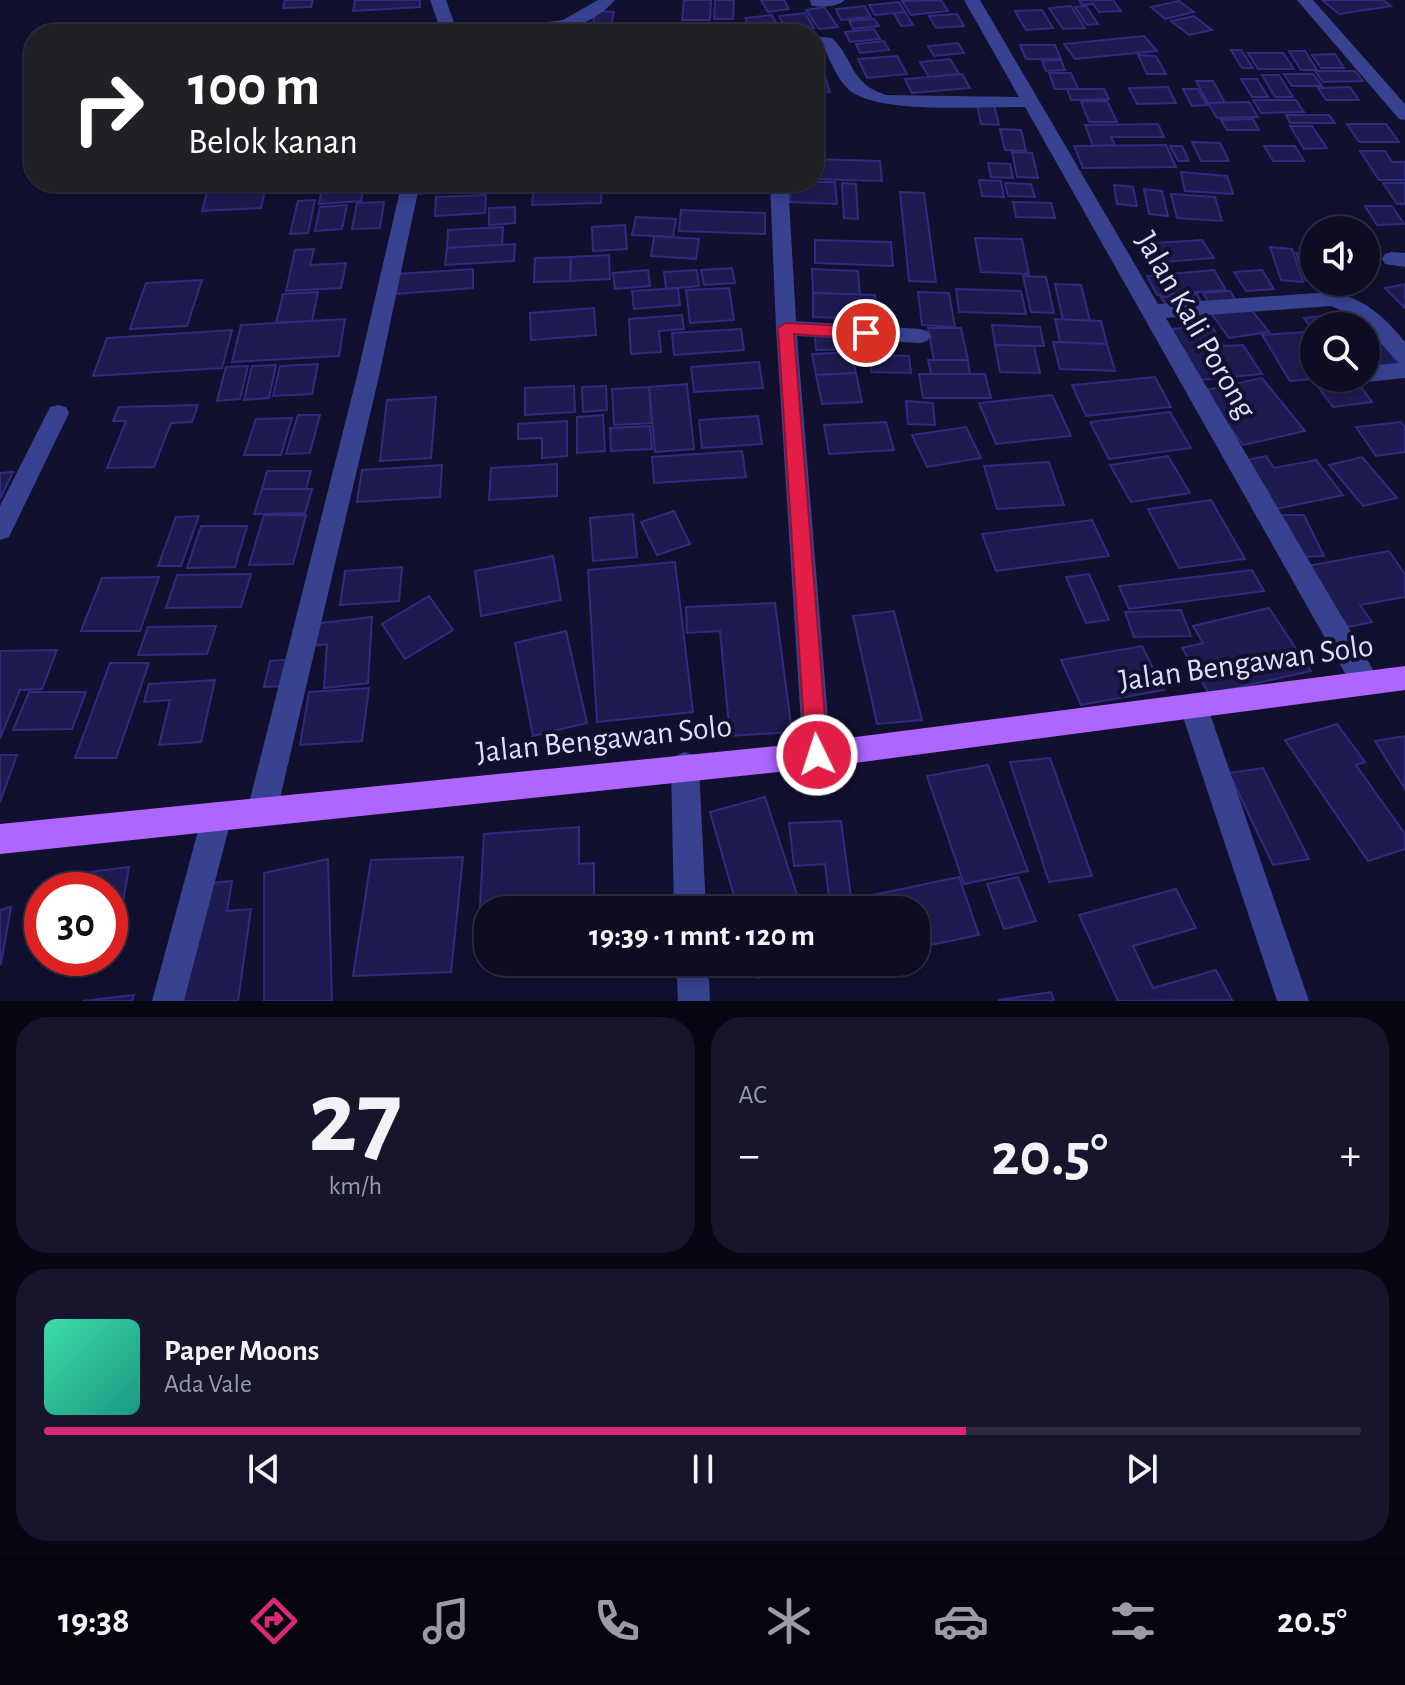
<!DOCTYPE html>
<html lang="id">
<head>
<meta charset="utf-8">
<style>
  body { margin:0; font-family:"Alegreya Sans",sans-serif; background:#16152b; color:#f1f3f6; height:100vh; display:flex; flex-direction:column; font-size:30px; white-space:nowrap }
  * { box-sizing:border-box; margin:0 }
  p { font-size:26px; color:#9a9ba6 }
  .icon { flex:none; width:44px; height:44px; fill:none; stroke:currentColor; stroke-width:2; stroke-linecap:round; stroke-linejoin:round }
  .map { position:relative; height:1001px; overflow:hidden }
  .details { display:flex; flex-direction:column; gap:16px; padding:16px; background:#070713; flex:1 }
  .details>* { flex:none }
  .hud { position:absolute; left:24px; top:24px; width:800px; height:168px; border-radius:32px; box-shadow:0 4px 12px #0003,0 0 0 2px #2d2c41; background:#202124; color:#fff; overflow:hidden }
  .controls { position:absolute; left:1300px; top:216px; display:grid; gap:16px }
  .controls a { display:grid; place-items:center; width:80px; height:80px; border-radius:50%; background:#0d0c23; box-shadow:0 4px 12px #0003,0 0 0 2px #2d2c41; font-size:40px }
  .speed { position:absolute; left:24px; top:872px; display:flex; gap:16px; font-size:40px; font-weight:700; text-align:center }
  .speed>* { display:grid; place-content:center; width:104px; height:104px; border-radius:50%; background:#0d0c23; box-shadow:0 4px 12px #0003,0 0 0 2px #2d2c41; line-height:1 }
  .speed .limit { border:12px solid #d22; background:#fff; color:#111 }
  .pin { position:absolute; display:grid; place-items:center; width:68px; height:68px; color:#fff; margin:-34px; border:4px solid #fff; border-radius:50%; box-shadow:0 2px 8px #0007 }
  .me { position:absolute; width:88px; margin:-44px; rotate:356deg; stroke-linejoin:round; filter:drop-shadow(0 0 6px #0008) }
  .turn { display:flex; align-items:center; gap:28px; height:168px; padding:0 32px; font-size:36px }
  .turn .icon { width:104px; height:104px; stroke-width:2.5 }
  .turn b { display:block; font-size:56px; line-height:68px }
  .big { font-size:60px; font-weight:600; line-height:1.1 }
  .details .tile { flex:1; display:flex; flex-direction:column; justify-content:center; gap:12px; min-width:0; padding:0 28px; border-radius:32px; background:#16152b }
  .details .dial { align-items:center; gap:0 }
  .dial b { font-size:104px; line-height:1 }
  .song { display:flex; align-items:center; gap:24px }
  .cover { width:96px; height:96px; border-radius:12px; background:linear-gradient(135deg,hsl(160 70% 55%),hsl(170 70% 35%)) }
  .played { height:8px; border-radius:4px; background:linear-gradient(90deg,#db2777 70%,#2d2c41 70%) }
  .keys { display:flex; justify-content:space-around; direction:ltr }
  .heat { display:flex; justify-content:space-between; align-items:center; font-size:44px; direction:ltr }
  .details .tiles { flex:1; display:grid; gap:16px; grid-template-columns:1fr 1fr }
  .tile:last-child { grid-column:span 2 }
  .trip { position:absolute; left:474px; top:896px; width:456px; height:80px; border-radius:32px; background:#0d0c23; box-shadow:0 4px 12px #0003,0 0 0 2px #2d2c41; font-weight:600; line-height:80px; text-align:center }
  .tabs { display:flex; height:128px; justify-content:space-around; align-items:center; background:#05050e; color:#9a9ba6 }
  .tabs .icon { width:56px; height:56px }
  .tabs .selected { color:#db2777 }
  .tabs b { font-size:36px; color:#f1f3f6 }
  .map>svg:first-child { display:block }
  .building { fill:#1e1b51; stroke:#302b7f; stroke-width:2 }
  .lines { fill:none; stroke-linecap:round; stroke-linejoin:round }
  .minor { fill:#384291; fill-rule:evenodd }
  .major { fill:#af65ff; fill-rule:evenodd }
  .route { fill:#e11d48; stroke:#92132f; stroke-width:2 }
  .labels { text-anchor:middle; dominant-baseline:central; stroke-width:8; stroke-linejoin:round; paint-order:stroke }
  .street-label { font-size:32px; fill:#dedfff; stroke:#11102f }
</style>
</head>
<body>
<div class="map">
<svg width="1405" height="1001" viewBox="0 0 1405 1001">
  <rect width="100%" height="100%" fill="#11102f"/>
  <g class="building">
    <path d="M285,0H313L311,7L283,8Z"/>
    <path d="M355,0H420V7L353,11Z"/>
    <path d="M684,0H711L710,20H682Z"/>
    <path d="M715,0H734L733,19H714Z"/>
    <path d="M761,0H784L789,9L768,12Z"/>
    <path d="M941,0L948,11L911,15L902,1Z"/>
    <path d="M1079,0H1113L1121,11L1099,12L1093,4L1082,5Z"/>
    <path d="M1322,0H1383L1391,6L1339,14Z"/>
    <path d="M1179,1L1194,12L1165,19L1151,7Z"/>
    <path d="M899,2L905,12L875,15L869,5Z"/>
    <path d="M865,6L871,17L841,20L836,9Z"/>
    <path d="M1071,6L1085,28L1063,29L1049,8Z"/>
    <path d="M1086,6L1098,24L1087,25L1075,7Z"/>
    <path d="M824,7L838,27L819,29L806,10Z"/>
    <path d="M1042,10L1053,28L1026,30L1015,11Z"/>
    <path d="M596,11L614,12L609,34H590Z"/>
    <path d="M905,12L913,25L901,26L894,13Z"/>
    <path d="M805,13L814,28L787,31L779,16Z"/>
    <path d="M957,14L964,26L936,28L929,16Z"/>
    <path d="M772,15L780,30L753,33L745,18Z"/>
    <path d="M1194,16L1212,30L1189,35L1171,21Z"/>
    <path d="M874,19L879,26L853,29L849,21Z"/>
    <path d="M742,26L743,34H679V27Z"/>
    <path d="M874,29L880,39L850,42L845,32Z"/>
    <path d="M1144,36L1157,51L1075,59L1064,44Z"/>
    <path d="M884,41L889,50L860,53L856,44Z"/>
    <path d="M958,43L964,53L934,56L928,46Z"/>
    <path d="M1020,45H1055L1061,59H1026Z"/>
    <path d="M1231,50H1241L1253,68H1242Z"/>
    <path d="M1289,51H1305L1317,70H1301Z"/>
    <path d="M1248,53H1283L1294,69H1258Z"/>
    <path d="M1335,54L1344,68H1321L1312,55Z"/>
    <path d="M1138,55L1156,56L1166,74H1147Z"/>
    <path d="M897,56L907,74L867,78L858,59Z"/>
    <path d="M950,59L959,74L929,77L920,62Z"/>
    <path d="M1061,60L1065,70L1046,71L1042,61Z"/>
    <path d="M1315,71H1355L1363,81L1323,82Z"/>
    <path d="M1049,73H1071L1078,89H1055Z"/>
    <path d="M962,74L970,88L912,93L905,79Z"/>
    <path d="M1284,74H1313L1322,86H1292Z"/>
    <path d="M1262,75H1279L1293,97H1275Z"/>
    <path d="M825,76L830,92L814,93V77Z"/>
    <path d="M1241,79H1257L1268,97H1252Z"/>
    <path d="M1196,81H1213L1225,103H1208Z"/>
    <path d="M1168,87L1176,103L1137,104L1129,88Z"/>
    <path d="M1350,87L1359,100H1326L1318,88Z"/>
    <path d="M1067,89H1104L1109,99L1071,100Z"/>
    <path d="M1183,89H1198L1207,105L1192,106Z"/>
    <path d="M1253,100H1296L1304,112L1261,113Z"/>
    <path d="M1081,101H1107L1117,122H1089Z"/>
    <path d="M1249,102L1258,117L1217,118L1208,103Z"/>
    <path d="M977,105H994L999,125L981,124Z"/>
    <path d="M1286,115H1329L1335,123H1290Z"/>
    <path d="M1253,119L1259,130H1227L1221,120Z"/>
    <path d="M1158,124L1164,137H1111L1115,145L1093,146L1085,125Z"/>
    <path d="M1347,124H1386L1399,142H1359Z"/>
    <path d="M1290,126H1312L1327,148L1304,149Z"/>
    <path d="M1000,129L1021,130L1026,151L1005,150Z"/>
    <path d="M1192,142L1220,143L1229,161H1201Z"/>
    <path d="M1166,145L1176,167L1083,168L1074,146Z"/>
    <path d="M1170,146H1182L1189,161H1178Z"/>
    <path d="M1264,146H1295L1304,161H1273Z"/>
    <path d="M1360,151H1385L1392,162H1405V180H1379Z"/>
    <path d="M1012,152L1032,153L1038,178L1017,177Z"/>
    <path d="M814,159L880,161L882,181L814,179Z"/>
    <path d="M988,163L1010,164L1013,178L991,177Z"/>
    <path d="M1181,172L1227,176L1233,194L1185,191Z"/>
    <path d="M979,180L1001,181L1004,197L982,196Z"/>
    <path d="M187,182H268L267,185L185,189Z"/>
    <path d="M365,182L361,201L319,204L323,184Z"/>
    <path d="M417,182H433L431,193L415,194Z"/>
    <path d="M534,182H602L601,203L532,205Z"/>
    <path d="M790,182H835L837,204L790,202Z"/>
    <path d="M842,183L856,184L858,219L844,218Z"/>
    <path d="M1005,183L1031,184L1035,197L1008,196Z"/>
    <path d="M1383,183H1405V204H1397Z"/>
    <path d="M1114,185L1133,187L1137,206L1117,204Z"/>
    <path d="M266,186L261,208L202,211L208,189Z"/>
    <path d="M1144,189L1162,191L1168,216L1149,214Z"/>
    <path d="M900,192L924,193L936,282L909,281Z"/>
    <path d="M1171,194L1215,197L1222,221L1177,218Z"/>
    <path d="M486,195L485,213L435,216L436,197Z"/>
    <path d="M315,200L308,233L290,234L298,201Z"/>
    <path d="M384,202L380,228L352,229L357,203Z"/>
    <path d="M1013,202L1051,203L1055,218L1016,217Z"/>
    <path d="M347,205L342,229L315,231L320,207Z"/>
    <path d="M1365,206H1392L1404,224L1377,225Z"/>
    <path d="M515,207V223L489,225V208Z"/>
    <path d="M681,210L765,213V234L679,231Z"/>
    <path d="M636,217L676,219L673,237L632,235Z"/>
    <path d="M625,225L627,249L593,251L592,227Z"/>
    <path d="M503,227L502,245L447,248L448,230Z"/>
    <path d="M654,236L699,239L696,259L651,256Z"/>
    <path d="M975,238L1022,239L1029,274L981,272Z"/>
    <path d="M815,240L891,242L893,266L815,263Z"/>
    <path d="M1202,240L1214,258L1151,263L1140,244Z"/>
    <path d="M515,244L514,261L445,265L447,248Z"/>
    <path d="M1270,247L1292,249L1303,282L1281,280Z"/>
    <path d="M314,249L310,265L346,263L341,288L286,291L295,250Z"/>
    <path d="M1296,253L1314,255V281L1305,280Z"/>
    <path d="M609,255L610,279L570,281L571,257Z"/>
    <path d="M571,257L570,281L534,282L535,258Z"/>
    <path d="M732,268L735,283L704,285L701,270Z"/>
    <path d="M473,269V288L396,294L397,274Z"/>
    <path d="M812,269L858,271L860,295L813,293Z"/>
    <path d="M648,270L650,286L615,289L613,273Z"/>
    <path d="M697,270L699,286L666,289L664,272Z"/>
    <path d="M1214,270L1226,290L1157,295L1147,276Z"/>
    <path d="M1262,270L1274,289L1246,291L1234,272Z"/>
    <path d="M1023,276L1046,277L1054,313L1031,312Z"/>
    <path d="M202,280L187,326L130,329L146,283Z"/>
    <path d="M1055,284L1081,285L1090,321L1063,320Z"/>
    <path d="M1405,284V308L1385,288Z"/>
    <path d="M678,288L680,305L634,309L632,291Z"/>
    <path d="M729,288L734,320L690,323L686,290Z"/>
    <path d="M956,289L1021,291L1026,314L959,312Z"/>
    <path d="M1230,291L1238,304L1211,307L1203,293Z"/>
    <path d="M318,292L312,321L276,323L283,294Z"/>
    <path d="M918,292L949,293L955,327L922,325Z"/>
    <path d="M813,293L875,295L877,319L813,317Z"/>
    <path d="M1197,294L1203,306L1168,308L1161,297Z"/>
    <path d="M594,308L596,335L531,340L530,313Z"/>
    <path d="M1250,308L1269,332L1229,338L1211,313Z"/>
    <path d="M1347,313L1356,326H1314V332L1304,318Z"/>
    <path d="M682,315L684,329L659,331L661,352L631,354L629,319Z"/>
    <path d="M345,319L339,356L232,362L241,325Z"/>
    <path d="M1055,319L1101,321L1107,344L1060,342Z"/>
    <path d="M992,325L1040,327L1044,346L995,345Z"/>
    <path d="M1211,325L1224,346L1243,345L1262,374L1201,380L1171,329Z"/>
    <path d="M928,328H961L968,360H934Z"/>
    <path d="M741,329L744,350L674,355L672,333Z"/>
    <path d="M232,330L222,368L93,376L107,338Z"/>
    <path d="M1304,332L1314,347V378H1328L1290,381L1262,335Z"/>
    <path d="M873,335L876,349L816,350L815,336Z"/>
    <path d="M1378,338L1400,364L1366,369V340Z"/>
    <path d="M1053,342L1107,344L1115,371L1060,369Z"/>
    <path d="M995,345L1034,346L1040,373L1000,372Z"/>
    <path d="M852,352L856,373L816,375L812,354Z"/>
    <path d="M870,355L909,356L911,373L871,372Z"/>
    <path d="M928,360H968L970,375L931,374Z"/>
    <path d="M759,362L763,388L694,392L691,367Z"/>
    <path d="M318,364L312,394L273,396L280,366Z"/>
    <path d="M276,365L269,398L244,400L252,366Z"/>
    <path d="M248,366L240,399L217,401L226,367Z"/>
    <path d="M856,373L862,402L822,404L816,375Z"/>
    <path d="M919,374H985L991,398H923Z"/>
    <path d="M1155,377L1171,407L1086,416L1072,385Z"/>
    <path d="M1262,378L1305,431L1243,445L1202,391Z"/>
    <path d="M1355,379L1372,402L1333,407L1316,384Z"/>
    <path d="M687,384L694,449L655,452L649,387Z"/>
    <path d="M574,386L575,412L525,415V388Z"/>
    <path d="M606,386L607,410L583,412L582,387Z"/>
    <path d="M649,387L652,423L614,425L612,389Z"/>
    <path d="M1052,395L1071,436L996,444L979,403Z"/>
    <path d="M436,397L431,458L380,461L387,400Z"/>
    <path d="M906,401L933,403L935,425L908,424Z"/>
    <path d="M198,405L192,422L171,423L154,467L107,468L126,421H113L119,407Z"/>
    <path d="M1170,412L1191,448L1109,459L1090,422Z"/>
    <path d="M298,415H320L310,453L286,454Z"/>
    <path d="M603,415L605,451L577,453V417Z"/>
    <path d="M758,416L762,444L702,448L699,420Z"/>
    <path d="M292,418L281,455H244L256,419Z"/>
    <path d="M567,421V456L542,458V438L518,439V424Z"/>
    <path d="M886,422L894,450L829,454L824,425Z"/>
    <path d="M1401,422L1405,427V452L1376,456L1356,427Z"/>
    <path d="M650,426L652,449L611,451L610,428Z"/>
    <path d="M966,427L981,458L927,467L912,435Z"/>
    <path d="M742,451L746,477L654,483L652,457Z"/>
    <path d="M1168,456L1190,493L1131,502L1110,465Z"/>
    <path d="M1266,456L1274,468L1316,460L1343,495L1276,509L1242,461Z"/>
    <path d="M1362,457L1397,498L1363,506L1329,465Z"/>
    <path d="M1049,462L1064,505L997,509L984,466Z"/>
    <path d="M557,464V496L489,500L491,468Z"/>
    <path d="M442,465L440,497L357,502L362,470Z"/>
    <path d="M267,471H311L306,489H262Z"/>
    <path d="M13,472L0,499V473Z"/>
    <path d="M262,489H312L305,513L254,514Z"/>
    <path d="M1211,500L1245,559L1179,568L1148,509Z"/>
    <path d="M674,511L690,544L657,555L641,522Z"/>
    <path d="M633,514L637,557L593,561L590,518Z"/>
    <path d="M264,515H306L293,564L249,565Z"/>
    <path d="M1277,515H1304L1324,556L1297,557Z"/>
    <path d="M199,516L181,566H158L176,517Z"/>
    <path d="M1092,520L1109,556L996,571L982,534Z"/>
    <path d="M201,526H247L235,567L187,568Z"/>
    <path d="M1389,551L1405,574V597L1360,605L1372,622L1348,627L1307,566Z"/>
    <path d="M553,556L561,600L481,616L475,571Z"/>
    <path d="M675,562L693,712L597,722L588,570Z"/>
    <path d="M402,567L399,601L340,605L345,571Z"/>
    <path d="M1252,570L1264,591L1129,609L1119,586Z"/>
    <path d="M251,574L241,607L166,608L177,575Z"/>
    <path d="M1089,574L1109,620L1086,623L1066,577Z"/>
    <path d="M159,577L140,631H81L102,578Z"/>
    <path d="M429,596L453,630L405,659L382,624Z"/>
    <path d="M775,603L792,732L730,736L720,631L687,633L686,607Z"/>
    <path d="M1269,608L1311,671L1209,694L1182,648L1203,643L1193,626Z"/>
    <path d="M1181,610L1191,636L1134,637L1125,612Z"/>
    <path d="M894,611L922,720L877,724L853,616Z"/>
    <path d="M372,617L368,683L324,688L327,644L312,646L314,624Z"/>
    <path d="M216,626L207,654L138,655L148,627Z"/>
    <path d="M566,631L587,723L533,736L515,643Z"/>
    <path d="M1142,646L1164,690L1081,705L1061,660Z"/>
    <path d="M57,650L42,689L20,690L0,738V651Z"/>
    <path d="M294,659L289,686L264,687L270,661Z"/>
    <path d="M110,663H149L116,758H75Z"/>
    <path d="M215,680L201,742L159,745L170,700L144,702L149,684Z"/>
    <path d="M369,688L362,741L300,745L309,692Z"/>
    <path d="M29,692H86L72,729L13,730Z"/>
    <path d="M1337,724L1365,762L1356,765L1405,834V849L1368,861L1285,740Z"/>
    <path d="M1405,736V789L1375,741Z"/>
    <path d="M0,755H17L0,802Z"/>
    <path d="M1050,758L1092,876L1049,882L1010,762Z"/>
    <path d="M988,765L1028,871L964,884L927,776Z"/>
    <path d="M1263,768L1309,859L1273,865L1229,773Z"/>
    <path d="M765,797L802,910H738L710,812Z"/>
    <path d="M841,821L851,897L829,899L825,864L794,866L789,823Z"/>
    <path d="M579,827V864L594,863V910H488V958L477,959L484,834Z"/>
    <path d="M463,857L451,972L353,976L371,860Z"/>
    <path d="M328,859L332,1001H264V873Z"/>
    <path d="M129,867L113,961L71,969L73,958H110V890H86L90,872Z"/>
    <path d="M959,877L979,935L916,948V910H832L830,904Z"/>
    <path d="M1018,877L1036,921L1004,929L987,884Z"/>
    <path d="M232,881L227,911L251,909L238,1001H182L202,884Z"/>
    <path d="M1176,889L1196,928L1133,946L1153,988L1216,970L1232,1000L1118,1001L1079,915Z"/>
    <path d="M11,907L1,964H0V910Z"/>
    <path d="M753,962H809L758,978Z"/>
    <path d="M1051,992L1054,1001L998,1000Z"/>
    <path d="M134,995L132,1001H82Z"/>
  </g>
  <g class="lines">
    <g class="minor">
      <path d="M430,0H446L458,34H442Z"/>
      <path d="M598,0H615C582,38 529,34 484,34L492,29L563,20Z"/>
      <path d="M810,0H845C838,7 820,8 811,5Z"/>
      <path d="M964,0H980L1158,304L1331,292C1365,299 1384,316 1405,342V378L1366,382L1357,378H1366V366L1399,363L1357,317L1331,306L1166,318L1375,673L1379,682L1375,691L1365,694L1355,691L1025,107C984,106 879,115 849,90C837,79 831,62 824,48L814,46V36L832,38C855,60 849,83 886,95L1019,97Z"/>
      <path d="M1297,0H1313L1405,104V120L1399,119Z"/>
      <path d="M402,182H420L379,376L277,811L272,821L262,825L252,821L247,811L357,376Z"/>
      <path d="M770,182H788L796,321L920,329L927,331L931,336L927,341L920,343L797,336L831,755L827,765L817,768L807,765L803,755L776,328Z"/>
      <path d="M1392,252L1405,253V267L1385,264L1382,259L1385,254Z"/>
      <path d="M58,405L66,407L69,413L9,537L0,540V506L50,407Z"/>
      <path d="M1194,695L1204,699L1208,708L1309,1001H1277L1180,708L1184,699Z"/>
      <path d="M685,752L695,756L699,766L706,910H674L671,766L675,756Z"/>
      <path d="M217,802L227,806L232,816L184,1001H152L202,816L207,806Z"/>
      <path d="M676,962H708L710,1001H678Z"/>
    </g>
    <path class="major" d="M1405,666V690L817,768L0,854V824L817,742Z"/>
  </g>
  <path class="route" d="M786,323L866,327L874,333L866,339L794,334L828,755L825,762L817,765L810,762L806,755L778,328Z"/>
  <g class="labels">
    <g class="street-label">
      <text transform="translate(1196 325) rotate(60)">Jalan Kali Porong</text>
      <text transform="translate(1246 663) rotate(-8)">Jalan Bengawan Solo</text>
      <text transform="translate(604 739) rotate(-6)">Jalan Bengawan Solo</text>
    </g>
  </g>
</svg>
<div class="controls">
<a><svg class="icon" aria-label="sound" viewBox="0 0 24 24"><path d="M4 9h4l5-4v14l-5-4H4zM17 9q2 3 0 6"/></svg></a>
<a><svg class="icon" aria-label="search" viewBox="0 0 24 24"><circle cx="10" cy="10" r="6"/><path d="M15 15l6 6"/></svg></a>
</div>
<div class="speed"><div class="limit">30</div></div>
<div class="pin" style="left:866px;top:333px;background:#d93025"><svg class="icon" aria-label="arrive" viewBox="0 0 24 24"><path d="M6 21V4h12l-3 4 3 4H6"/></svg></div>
<svg class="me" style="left:817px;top:755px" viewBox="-20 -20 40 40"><circle r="17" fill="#e11d48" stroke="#fff" stroke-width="3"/><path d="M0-11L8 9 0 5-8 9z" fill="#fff"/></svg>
<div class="trip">19:39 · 1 mnt · 120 m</div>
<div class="hud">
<div class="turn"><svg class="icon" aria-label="right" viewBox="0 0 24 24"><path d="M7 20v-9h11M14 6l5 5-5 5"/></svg><div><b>100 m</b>Belok kanan</div></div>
</div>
</div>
<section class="details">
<div class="tiles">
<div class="tile dial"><b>27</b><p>km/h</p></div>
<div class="tile"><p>AC</p>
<div class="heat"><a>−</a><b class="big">20.5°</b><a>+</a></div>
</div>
<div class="tile">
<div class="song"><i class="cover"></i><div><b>Paper Moons</b><p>Ada Vale</p></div></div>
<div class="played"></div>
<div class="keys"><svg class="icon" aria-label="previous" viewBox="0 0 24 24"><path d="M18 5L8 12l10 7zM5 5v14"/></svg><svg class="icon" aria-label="pause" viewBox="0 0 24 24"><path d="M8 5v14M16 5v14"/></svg><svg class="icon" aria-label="next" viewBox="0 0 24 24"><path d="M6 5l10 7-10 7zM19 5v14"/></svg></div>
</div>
</div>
</section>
<nav class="tabs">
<b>19:38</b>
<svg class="icon selected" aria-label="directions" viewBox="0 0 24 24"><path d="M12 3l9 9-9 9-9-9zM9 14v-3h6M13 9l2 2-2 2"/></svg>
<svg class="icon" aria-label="music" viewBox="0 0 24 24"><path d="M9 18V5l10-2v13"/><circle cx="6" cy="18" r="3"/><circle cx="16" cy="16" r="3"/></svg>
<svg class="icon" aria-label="phone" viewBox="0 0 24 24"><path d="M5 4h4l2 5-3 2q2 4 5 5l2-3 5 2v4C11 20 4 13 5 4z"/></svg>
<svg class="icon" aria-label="climate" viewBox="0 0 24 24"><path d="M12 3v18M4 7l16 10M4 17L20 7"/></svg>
<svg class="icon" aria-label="car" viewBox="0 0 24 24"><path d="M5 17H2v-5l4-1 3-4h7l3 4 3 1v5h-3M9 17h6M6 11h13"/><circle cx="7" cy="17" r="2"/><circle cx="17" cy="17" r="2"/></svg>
<svg class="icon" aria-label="filters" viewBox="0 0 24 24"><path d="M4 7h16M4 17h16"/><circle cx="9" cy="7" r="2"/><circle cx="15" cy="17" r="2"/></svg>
<b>20.5°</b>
</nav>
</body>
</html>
